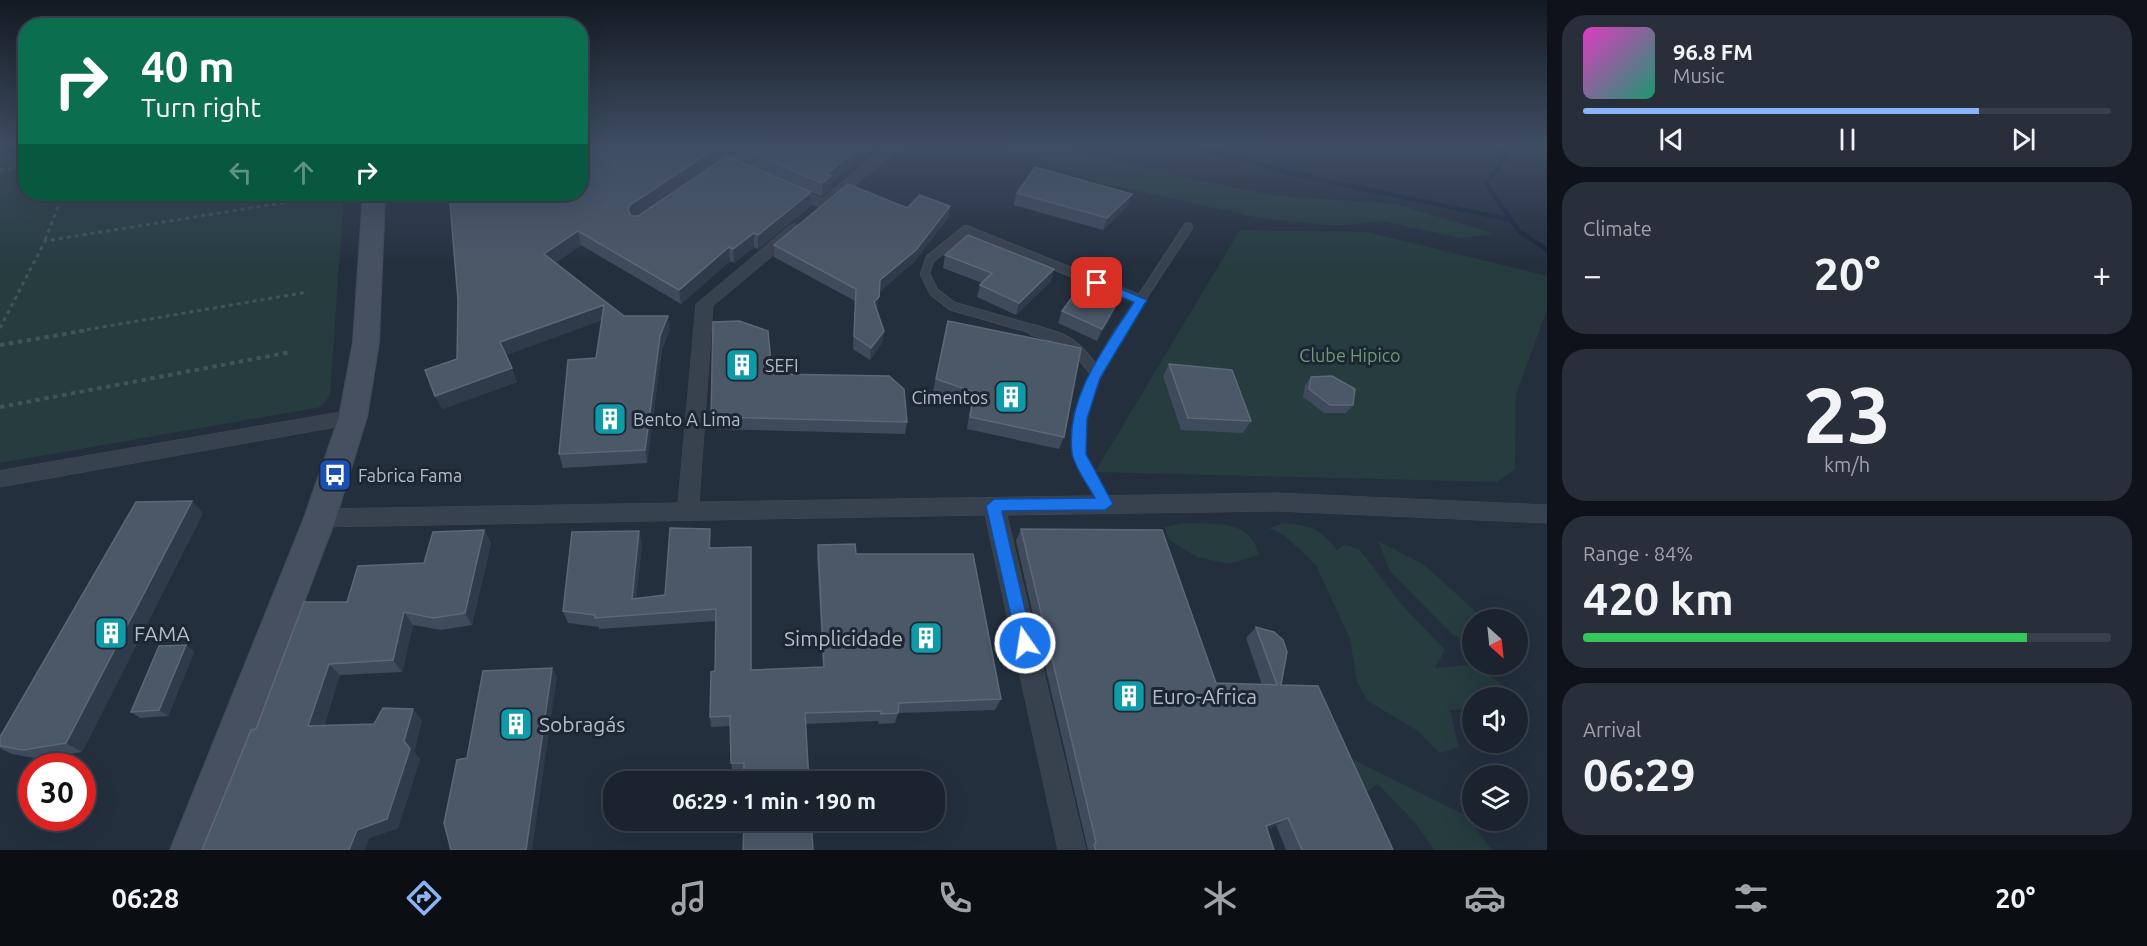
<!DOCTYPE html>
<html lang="en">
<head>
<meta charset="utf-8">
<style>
  body { margin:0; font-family:Ubuntu,sans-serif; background:#282f3a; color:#f1f3f6; height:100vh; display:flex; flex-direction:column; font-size:22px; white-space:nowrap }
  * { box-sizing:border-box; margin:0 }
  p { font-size:20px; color:#a0a4aa }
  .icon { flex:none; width:33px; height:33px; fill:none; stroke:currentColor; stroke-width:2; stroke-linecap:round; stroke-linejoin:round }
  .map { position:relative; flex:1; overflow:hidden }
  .sheet { display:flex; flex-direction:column; gap:15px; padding:15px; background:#0f1319; width:600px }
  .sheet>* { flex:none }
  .top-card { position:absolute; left:18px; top:18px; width:570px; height:183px; border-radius:24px; box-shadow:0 6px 24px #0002,0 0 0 2px #39404a; background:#0b6e4f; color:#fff; overflow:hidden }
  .needle { width:39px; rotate:153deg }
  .controls { position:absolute; left:1462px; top:609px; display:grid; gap:12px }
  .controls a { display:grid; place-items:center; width:66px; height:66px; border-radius:50%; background:#1b232e; box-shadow:0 6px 24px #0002,0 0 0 2px #39404a; font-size:30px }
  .speed { position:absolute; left:18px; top:753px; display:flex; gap:12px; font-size:30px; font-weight:700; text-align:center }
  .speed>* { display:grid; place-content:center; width:78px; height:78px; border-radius:50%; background:#1b232e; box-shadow:0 6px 24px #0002,0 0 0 2px #39404a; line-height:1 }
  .speed .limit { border:9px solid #d22; background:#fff; color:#111 }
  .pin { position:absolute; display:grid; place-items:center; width:51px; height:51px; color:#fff; margin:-26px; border-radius:12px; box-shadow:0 3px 9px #0006 }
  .me { position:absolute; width:66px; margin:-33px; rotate:347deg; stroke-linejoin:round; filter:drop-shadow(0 0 4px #0008) }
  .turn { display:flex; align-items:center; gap:21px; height:126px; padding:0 24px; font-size:27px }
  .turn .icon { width:78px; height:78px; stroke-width:2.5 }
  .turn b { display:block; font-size:42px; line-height:51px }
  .lanes { display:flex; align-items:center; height:57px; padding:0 24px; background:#0003; justify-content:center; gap:30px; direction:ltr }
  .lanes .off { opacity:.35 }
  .big { font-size:45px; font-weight:700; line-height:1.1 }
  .sheet .card { flex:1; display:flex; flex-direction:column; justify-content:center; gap:9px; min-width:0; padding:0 21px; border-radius:24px; background:#282f3a }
  .sheet .dial { align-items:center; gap:0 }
  .dial b { font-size:78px; line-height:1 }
  .song { display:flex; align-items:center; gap:18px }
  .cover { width:72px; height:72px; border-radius:9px; background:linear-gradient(135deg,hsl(310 70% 55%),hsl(160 70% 35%)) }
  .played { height:6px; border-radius:3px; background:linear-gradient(90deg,#8ab4f8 75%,#39404a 75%) }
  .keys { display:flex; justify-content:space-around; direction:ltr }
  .heat { display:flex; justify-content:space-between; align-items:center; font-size:33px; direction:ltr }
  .charge { height:9px; border-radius:4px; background:linear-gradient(90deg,#34c759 84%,#39404a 0) }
  .trip { position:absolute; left:603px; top:771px; width:342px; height:60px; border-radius:24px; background:#1b232e; box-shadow:0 6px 24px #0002,0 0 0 2px #39404a; font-weight:700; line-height:60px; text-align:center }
  .menu { display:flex; height:96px; justify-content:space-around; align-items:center; background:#0b0e12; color:#a0a4aa }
  .menu .icon { width:42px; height:42px }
  .menu .selected { color:#8ab4f8 }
  .menu b { font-size:27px; color:#f1f3f6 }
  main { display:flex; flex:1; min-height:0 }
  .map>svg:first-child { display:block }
  .green { fill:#263c3f }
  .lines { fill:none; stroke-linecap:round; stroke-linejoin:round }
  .stream { stroke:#17263c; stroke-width:4.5 }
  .service-far1-casing { stroke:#414a57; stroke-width:10 }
  .service-casing { stroke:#414a57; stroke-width:12 }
  .minor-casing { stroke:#414a57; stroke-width:1 }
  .secondary-casing { stroke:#414a57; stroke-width:2 }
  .path-far1 { stroke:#3f5557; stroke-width:3; stroke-dasharray:4 4; stroke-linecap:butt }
  .path { stroke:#3f5557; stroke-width:4; stroke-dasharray:4.5 4.5; stroke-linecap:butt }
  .service-far1 { stroke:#38414e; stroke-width:8 }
  .service { stroke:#38414e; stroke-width:10 }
  .minor { fill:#38414e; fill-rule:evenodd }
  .secondary { fill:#465061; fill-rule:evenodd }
  .wall { fill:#3f4b5c }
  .shaded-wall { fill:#2f3b4b }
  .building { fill:#4b5868; stroke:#5c6777; stroke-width:1.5 }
  .route { fill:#1a73e8; stroke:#114b97; stroke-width:1.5 }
  .labels { text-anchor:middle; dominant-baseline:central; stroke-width:6; stroke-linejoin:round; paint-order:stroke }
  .park-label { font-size:18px; fill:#6b9a76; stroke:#1d2633 }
  .poi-label { font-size:18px; fill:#b4bcc9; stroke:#1d2633; text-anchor:start }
  .near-poi-label { font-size:21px; fill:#b4bcc9; stroke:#1d2633; text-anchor:start }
</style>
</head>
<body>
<main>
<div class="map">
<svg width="1547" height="850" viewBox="0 0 1547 850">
  <rect width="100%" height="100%" fill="#242f3e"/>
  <g class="green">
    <path d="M0,146H25L26,194H344L330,395L321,407L0,463Z"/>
    <path d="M997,146H1065L1128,165L1270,195L1396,204L1495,234L1461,238L1381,221L1335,226L1259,218L1098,182Z"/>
    <path d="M1240,230L1367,232L1547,276V309L1516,395L1515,469L1497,482L1095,472Z"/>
    <path d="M1184,523C1215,525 1250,518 1259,555L1228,564L1197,557L1169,540L1164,527Z"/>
    <path d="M1284,523C1313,526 1319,528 1337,550L1345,544L1360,550L1402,605L1445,650L1435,668L1473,665L1521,697L1525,706L1518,707V698H1473V709L1450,710L1459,747L1439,753L1418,731L1368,701L1357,682L1350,639L1316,565L1284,535L1269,528Z"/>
    <path d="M1378,541L1423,564L1484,619L1473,620V644L1452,634L1390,571Z"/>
    <path d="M1354,760L1465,815L1492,850H1434L1416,824L1378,784L1363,794L1349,784Z"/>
  </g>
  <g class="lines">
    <g class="stream">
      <path d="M1195,146L1294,174L1507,219"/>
      <path d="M1498,146L1506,157L1486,184L1519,231L1547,250"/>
    </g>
    <g class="service-far1-casing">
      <g id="service-far1">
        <path d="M689,146L732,165"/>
        <path d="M723,166L752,146"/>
        <path d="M799,194L823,204"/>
        <path d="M1039,331L952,306L934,292L925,274L930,259L966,230L1141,300"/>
        <path d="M1120,331L1188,227"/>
      </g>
    </g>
    <g class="service-casing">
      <g id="service">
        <path d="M1033,330C1070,341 1073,342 1096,373"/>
        <path d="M1105,504C1097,489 1083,472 1080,455C1072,412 1100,365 1121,330"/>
      </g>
    </g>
    <g class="minor-casing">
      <g id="minor">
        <path d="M886,146H902L834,203H824L821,200L824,197Z"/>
        <path d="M795,224L801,226L803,229L801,232L713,306L699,502L1277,493L1547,505V523L1277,511L1007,515L1086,850H1058L985,515L320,527L312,524L309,518L312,512L320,509L678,503L696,304L789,226Z"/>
        <path d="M353,410L360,412L363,417L360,422L353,424L0,487V471Z"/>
      </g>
    </g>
    <g class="secondary-casing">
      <path id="secondary" d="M363,194H385L379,342L367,417L336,518L210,850H170L304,518L339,417L353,342Z"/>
    </g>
    <g class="path-far1">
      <path d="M0,170L26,168"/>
      <path d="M45,240L63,194"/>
      <path d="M0,328L45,241L338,194"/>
      <path d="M79,331L308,292"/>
    </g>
    <g class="path">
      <path d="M0,345L88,330"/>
      <path d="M0,407L291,352"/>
    </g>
    <use href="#service-far1" class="service-far1"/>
    <use href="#service" class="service"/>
    <use href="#minor" class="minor"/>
    <use href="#secondary" class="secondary"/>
  </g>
  <g class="wall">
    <path d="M706,146H740L727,155Z"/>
    <path d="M742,146H875L831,183V189L822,197L811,192V206L758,249L754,247L734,263L730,261L681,304L581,245L555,263L624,316L670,330L662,349L647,463L563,468L559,454L596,358L602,320L506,355L517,382L442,409L457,359L458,300L450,203L714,164L637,216L811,192L741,161L740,148Z"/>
    <path d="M1017,193L1132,194L1127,206L1103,230L1013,205Z"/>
    <path d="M950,206L948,218L914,262L879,292L877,310L884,331L882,343L870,360L853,349L855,301L774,257V245Z"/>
    <path d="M945,255L1054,269L1050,282L1016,315L977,297L980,285L982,283L943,268Z"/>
    <path d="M1118,301L1113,313L1097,341L1058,323L1062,311Z"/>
    <path d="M948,321L1064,437L1059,449L967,429L971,404L933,391Z"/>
    <path d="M1169,364L1251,421L1243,433L1181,430L1163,376Z"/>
    <path d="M772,374L907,422L905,434L712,429L711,417Z"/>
    <path d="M1311,377L1353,405L1346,413H1324L1303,397L1305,385Z"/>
    <path d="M203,513L82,752L39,759L12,754L0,748V737Z"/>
    <path d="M710,529L711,548L751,547V670L823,667L817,557L818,545L856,554L1001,699L995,710L898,713L895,723L879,724L878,721L806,724L744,772H732L730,726L711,727L710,717L715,671L716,621L599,629V627L568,623L563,611L642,544L636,598L665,595Z"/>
    <path d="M1021,529L1216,683L1262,685L1246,638L1256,627L1281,685L1393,850H1286L1276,825L1267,829L1274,850H1088L1016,541Z"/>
    <path d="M484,530L491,543L472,625L441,630L413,625L402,672L340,675L324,726L374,724L422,720L414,752L420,759L398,828L369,838L364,850H202L256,729L347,602L424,563Z"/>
    <path d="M186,645L194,652L168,716L140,718L131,712Z"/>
  </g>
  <g class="shaded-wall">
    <path d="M726,146H740L727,155Z"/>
    <path d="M860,146H875L831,183V189L822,197V183L827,174Z"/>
    <path d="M713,150L714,164L632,219L628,210L630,205Z"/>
    <path d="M811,192V206L758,249V235Z"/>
    <path d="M1132,194L1127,206L1103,230L1107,218Z"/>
    <path d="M950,206L948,218L914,262L879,293L880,280Z"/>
    <path d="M578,231L581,245L547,268L544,254Z"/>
    <path d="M754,233V247L734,263L733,249Z"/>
    <path d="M729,247L730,261L681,304L679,290Z"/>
    <path d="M1054,269L1050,282L1016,315L1019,303Z"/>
    <path d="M879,297L877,309L873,315L874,302Z"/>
    <path d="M1118,301L1113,313L1097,341L1102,329Z"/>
    <path d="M604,305L607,318L504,356L500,342Z"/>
    <path d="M668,316L670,330L662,349L647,463L645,450L660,336Z"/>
    <path d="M884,331L882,343L870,360L871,348Z"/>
    <path d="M512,368L517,382L442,409L435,396Z"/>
    <path d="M192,501L203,513L82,752L66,743Z"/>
    <path d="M710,529L711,542L710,560L709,548Z"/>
    <path d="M484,530L491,543L472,625L465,613Z"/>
    <path d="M639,531L642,544L635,611L632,599Z"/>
    <path d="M404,612L413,625L402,672L393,660Z"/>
    <path d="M186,645L194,652L168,716L159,710Z"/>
    <path d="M329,664L340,675L320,737L308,726Z"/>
    <path d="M552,668L557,677L532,850H526Z"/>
    <path d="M413,709L422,720L414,752L420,759L398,828L369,838L364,850H349L357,830L404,741Z"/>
    <path d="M1288,818L1276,825L1254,834L1266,826Z"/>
  </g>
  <g class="building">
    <path d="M580,146H704L713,150L630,205L628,210L631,216H638L727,156L811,192L758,235L754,233L733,249L729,247L679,290L578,231L544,254L624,316H668L660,336L645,450L559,454L568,360L596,358L604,305L500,342L512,368L435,396L425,370L457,359L458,300L450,203L465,194H580Z"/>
    <path d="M742,146H860L827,174L831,176L822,183L740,148Z"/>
    <path d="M1035,167L1132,194L1107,218L1017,193Z"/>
    <path d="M848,184L907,208L920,195L950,206L916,250L880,280L879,297L874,302L884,331L871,348L854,336L856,289L774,245Z"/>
    <path d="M968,235L1054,269L1019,303L980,285L992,273L945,255Z"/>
    <path d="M1082,284L1118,301L1102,329L1062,311Z"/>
    <path d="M739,321L768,331L772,374L889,376L904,389L907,422L711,417L713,322Z"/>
    <path d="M948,321L1081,348L1064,437L970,417L974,392L936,379Z"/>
    <path d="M1169,364L1232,370L1251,421L1188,418Z"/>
    <path d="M1332,376L1355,389L1353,405H1330L1309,389L1311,377Z"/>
    <path d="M192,501L66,743L23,750L0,746V737L136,502Z"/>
    <path d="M670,528L710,529L709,548L751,547V670L824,667L818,545L855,544L856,554H973L1001,699L899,703L898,713L881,714V711L805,713L809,782H744V763H731L730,716L710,717L711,672L715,671L716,609L595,618V615L563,611L572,532L639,531L632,599L665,595Z"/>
    <path d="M1021,529L1162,530L1216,683L1277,685L1256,627L1274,632L1283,640L1287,652L1281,685L1318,686L1393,850H1302L1288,818L1266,826L1274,850H1096L1094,845L1096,842Z"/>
    <path d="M484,530L465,613L433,618L404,612L393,660L329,664L308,726L374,724L383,708L413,709L404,741L410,749L387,819L357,830L349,850H202L251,730L256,729L304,602H347L358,566L424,563L433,532Z"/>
    <path d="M186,645L159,710L131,712L159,646Z"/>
    <path d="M552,668L526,850H451L444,823L457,760L467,758L483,671Z"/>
    <path d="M744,820H811L813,850H743Z"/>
  </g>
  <linearGradient id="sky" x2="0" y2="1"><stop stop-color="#141a22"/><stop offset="0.55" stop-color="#3f4d63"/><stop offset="1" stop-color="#3f4d63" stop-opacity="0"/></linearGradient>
  <rect width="1547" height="265" fill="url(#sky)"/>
  <path class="route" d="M1097,279L1147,300L1100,378L1087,419L1086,454L1113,504L1105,510L1002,511L1033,643L1031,649L1025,651L1019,649L1017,643L986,506L994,499L1095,498C1088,485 1074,467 1072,453C1065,397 1106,346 1134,302L1093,285V280Z"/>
  <defs>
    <g id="building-square" transform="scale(1.725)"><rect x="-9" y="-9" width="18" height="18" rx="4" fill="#0f9aa8" stroke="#1d2633"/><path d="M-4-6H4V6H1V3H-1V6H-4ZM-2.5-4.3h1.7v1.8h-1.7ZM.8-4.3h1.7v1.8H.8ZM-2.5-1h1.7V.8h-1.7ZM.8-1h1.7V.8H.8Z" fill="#fff"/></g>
    <g id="bus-square" transform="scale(1.725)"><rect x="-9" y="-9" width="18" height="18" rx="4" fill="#1a4fb4" stroke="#1d2633"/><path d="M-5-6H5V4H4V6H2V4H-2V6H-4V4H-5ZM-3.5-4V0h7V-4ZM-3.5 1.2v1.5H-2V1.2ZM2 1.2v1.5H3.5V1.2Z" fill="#fff"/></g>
  </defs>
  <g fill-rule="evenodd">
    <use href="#building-square" x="742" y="365"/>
    <use href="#building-square" x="1011" y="397"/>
    <use href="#building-square" x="610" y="419"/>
    <use href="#bus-square" x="335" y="475"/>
    <use href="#building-square" x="111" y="633"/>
    <use href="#building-square" x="926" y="638"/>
    <use href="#building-square" x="1129" y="696"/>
    <use href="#building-square" x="516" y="724"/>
  </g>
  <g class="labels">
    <g class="park-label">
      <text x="1350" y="355">Clube Hipico</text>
    </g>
    <g class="poi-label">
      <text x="765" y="365">SEFI</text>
      <text x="988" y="397" text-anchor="end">Cimentos</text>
      <text x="633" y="419">Bento A Lima</text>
      <text x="358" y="475">Fabrica Fama</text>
    </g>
    <g class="near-poi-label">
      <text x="134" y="633">FAMA</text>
      <text x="903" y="638" text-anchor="end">Simplicidade</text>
      <text x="1152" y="696">Euro-Africa</text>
      <text x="539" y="724">Sobragás</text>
    </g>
  </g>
</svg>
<div class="controls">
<a><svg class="needle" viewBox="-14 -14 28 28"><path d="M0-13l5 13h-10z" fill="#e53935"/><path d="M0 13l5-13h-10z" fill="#a0a4aa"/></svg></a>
<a><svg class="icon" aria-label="sound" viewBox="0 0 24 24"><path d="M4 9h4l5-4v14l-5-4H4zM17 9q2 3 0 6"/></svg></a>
<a><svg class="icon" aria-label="layers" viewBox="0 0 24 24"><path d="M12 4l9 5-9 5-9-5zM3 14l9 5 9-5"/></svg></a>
</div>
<div class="speed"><div class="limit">30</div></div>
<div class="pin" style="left:1097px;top:283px;background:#d93025"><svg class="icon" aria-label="arrive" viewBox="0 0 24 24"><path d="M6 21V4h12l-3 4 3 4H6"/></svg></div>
<svg class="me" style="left:1025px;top:643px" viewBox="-20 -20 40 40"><circle r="17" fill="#1a73e8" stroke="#fff" stroke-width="3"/><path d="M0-11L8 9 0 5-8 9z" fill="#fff"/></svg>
<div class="trip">06:29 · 1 min · 190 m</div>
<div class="top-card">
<div class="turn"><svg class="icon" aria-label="right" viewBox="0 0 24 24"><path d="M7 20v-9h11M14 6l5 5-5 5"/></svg><div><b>40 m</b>Turn right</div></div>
<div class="lanes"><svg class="icon off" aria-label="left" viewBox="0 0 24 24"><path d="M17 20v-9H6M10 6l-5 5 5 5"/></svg><svg class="icon off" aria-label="ahead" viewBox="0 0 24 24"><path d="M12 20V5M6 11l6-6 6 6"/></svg><svg class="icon" aria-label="right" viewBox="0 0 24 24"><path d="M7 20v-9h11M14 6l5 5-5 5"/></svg></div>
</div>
</div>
<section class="sheet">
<div class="card">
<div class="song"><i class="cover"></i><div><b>96.8 FM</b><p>Music</p></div></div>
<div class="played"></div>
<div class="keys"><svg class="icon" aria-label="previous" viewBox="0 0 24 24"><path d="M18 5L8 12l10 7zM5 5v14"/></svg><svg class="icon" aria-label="pause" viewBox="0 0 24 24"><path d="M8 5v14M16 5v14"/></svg><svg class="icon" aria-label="next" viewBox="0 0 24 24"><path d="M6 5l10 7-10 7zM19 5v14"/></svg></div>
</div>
<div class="card"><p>Climate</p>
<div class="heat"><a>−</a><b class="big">20°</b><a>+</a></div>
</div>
<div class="card dial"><b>23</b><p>km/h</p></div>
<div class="card"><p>Range · 84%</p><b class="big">420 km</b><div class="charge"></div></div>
<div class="card"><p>Arrival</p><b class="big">06:29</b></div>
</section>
</main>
<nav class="menu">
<b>06:28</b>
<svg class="icon selected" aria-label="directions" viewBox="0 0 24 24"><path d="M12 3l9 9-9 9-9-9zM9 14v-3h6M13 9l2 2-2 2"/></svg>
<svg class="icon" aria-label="music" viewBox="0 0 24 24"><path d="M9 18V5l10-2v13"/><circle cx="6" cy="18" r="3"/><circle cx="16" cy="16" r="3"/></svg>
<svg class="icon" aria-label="phone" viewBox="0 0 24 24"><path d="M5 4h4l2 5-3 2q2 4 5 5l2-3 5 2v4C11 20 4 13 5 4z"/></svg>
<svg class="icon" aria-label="climate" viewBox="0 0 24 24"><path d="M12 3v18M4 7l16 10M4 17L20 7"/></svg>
<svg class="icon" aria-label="car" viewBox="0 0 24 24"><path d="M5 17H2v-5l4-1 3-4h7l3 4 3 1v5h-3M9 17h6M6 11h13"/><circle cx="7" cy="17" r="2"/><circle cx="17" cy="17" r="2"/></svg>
<svg class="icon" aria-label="filters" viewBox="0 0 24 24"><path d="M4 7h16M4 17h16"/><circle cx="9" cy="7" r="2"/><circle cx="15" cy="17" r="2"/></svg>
<b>20°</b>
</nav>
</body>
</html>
